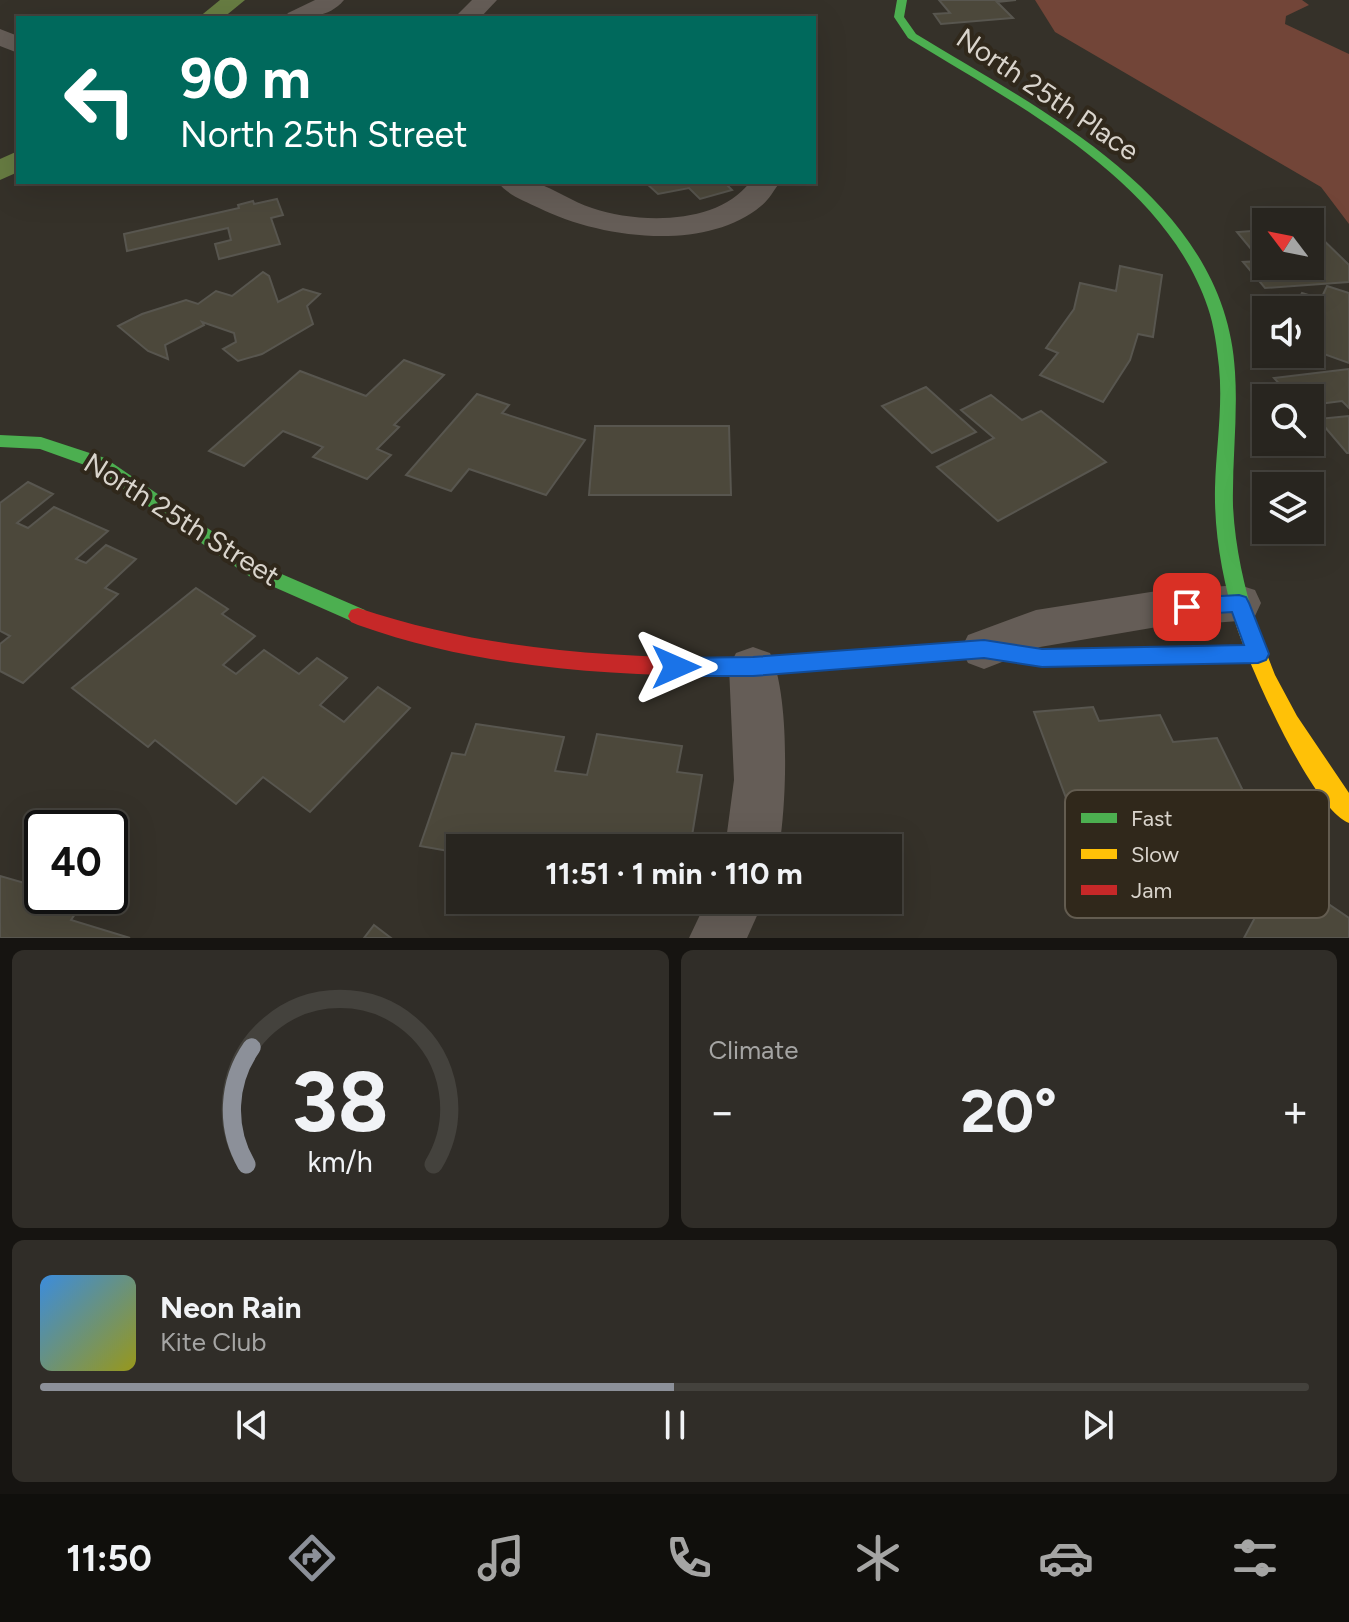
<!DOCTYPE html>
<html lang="en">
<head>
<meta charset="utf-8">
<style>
  body { margin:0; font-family:Figtree,sans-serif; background:#302d28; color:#f1f3f6; height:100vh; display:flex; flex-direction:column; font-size:30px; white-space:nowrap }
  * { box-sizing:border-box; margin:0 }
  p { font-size:26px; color:#a5a5a4 }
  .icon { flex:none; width:44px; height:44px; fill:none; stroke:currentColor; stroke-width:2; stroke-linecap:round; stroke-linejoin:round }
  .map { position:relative; height:938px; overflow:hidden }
  .side { display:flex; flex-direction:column; gap:12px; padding:12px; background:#161411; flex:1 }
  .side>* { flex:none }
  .top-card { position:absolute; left:16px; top:16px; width:800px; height:168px; border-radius:0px; box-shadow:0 8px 32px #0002,0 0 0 2px #44423d; background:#00695c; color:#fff; overflow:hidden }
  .needle { width:52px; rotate:302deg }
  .fabs { position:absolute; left:1252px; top:208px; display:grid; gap:16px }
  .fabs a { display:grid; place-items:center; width:72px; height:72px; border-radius:0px; background:#28251f; box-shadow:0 8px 32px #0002,0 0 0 2px #44423d; font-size:40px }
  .speed { position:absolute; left:24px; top:810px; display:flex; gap:16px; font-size:40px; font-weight:700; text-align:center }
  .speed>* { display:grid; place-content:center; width:104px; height:104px; border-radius:50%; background:#28251f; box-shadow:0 8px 32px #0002,0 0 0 2px #44423d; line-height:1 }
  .speed .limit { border:4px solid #111; border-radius:12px; background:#fff; color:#111 }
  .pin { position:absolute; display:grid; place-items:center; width:68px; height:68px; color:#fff; margin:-34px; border-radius:16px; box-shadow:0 4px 12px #0006 }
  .me { position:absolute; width:88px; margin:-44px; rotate:90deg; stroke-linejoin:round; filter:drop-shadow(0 0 6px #0008) }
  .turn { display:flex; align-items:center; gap:28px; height:168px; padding:0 32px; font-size:36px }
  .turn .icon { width:104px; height:104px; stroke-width:2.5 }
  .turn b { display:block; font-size:56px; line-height:68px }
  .big { font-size:60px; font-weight:700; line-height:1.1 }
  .side .card { flex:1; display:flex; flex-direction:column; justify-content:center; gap:12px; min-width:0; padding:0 28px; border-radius:12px; background:#302d28 }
  .side .dial { align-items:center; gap:0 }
  .dial svg { height:208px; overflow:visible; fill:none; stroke:#44423d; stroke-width:7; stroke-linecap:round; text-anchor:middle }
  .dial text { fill:#f1f3f6; stroke:none }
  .song { display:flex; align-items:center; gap:24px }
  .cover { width:96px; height:96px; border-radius:12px; background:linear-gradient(135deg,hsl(210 70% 55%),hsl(60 70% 35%)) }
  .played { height:8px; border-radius:4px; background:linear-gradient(90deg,#8c9099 50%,#44423d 50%) }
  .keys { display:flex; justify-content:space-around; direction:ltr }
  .heat { display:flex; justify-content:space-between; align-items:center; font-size:44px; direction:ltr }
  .side .tiles { flex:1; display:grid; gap:12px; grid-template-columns:1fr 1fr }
  .card:last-child { grid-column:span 2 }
  .trip { position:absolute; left:446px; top:834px; width:456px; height:80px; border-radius:0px; background:#28251f; box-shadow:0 8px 32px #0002,0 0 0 2px #44423d; font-weight:700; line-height:80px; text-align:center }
  .menu { display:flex; height:128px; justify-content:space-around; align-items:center; background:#100f0c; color:#a5a5a4 }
  .menu .icon { width:56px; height:56px }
  .menu .current { color:#8c9099 }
  .menu b { font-size:36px; color:#f1f3f6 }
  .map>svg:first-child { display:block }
  .green { fill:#724538 }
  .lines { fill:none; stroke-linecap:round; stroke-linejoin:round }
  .canal { fill:#677c42; fill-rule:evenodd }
  .building { fill:#4c483b; stroke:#58564f; stroke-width:2 }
  .street { fill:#655d57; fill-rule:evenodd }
  .fast { fill:#4caf50; fill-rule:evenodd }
  .slow { fill:#ffc107; fill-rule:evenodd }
  .jam { fill:#c62828; fill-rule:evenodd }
  .route { fill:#1a73e8; stroke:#114b97; stroke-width:2 }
  .labels { text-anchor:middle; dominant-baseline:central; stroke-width:8; stroke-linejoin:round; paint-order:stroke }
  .street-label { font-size:28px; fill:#d9d4cc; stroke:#30281b }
  .key { fill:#30281b; stroke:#635c50; stroke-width:2 }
  .key-label { font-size:22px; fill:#d9d4cc }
</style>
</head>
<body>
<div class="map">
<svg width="1349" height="938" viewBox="0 0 1349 938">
  <rect width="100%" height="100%" fill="#353129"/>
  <path class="green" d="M1035,0H1302L1309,5L1286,16L1285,24L1349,54V224L1321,187L1055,32Z"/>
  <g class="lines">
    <g class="canal">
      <path d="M220,0H245L223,18H198Z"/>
      <path d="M18,151V172L0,180V159Z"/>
    </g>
  </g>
  <g class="building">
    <path d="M939,0H1016L997,2L1013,18L941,24L934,14L950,13Z"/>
    <path d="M645,182H724L732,190L700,199L689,188L658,194Z"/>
    <path d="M277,199L283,215L271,218L280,244L219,259L215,244L231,240L228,228L127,251L124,234L239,208L238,205L253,201L254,204Z"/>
    <path d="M1310,227L1349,265V282L1265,288L1243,262L1261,261L1237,232L1266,230V266H1310Z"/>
    <path d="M1120,266L1162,275L1153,337L1138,334L1130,360L1103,402L1040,375L1058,353L1046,348L1074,309L1080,283L1116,291Z"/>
    <path d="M263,272L269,276L278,302L303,289L320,294L307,306L313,324L262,354L238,361L223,349L236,342L234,333L202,322L204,325L165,345L168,359L148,351L118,326L142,314L186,300L198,304L216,291L232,296Z"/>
    <path d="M1327,286L1349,293V363L1310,349V310H1271L1280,295L1298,301L1302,293L1321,299Z"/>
    <path d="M404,360L444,375L394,425L399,427L377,449L391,455L367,479L313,457L323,447L283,431L244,466L209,451L300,371L366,396Z"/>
    <path d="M1349,369V408L1342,401L1310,405V398H1292L1274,378Z"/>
    <path d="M926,387L976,432L932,453L882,406Z"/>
    <path d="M477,394L509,405L502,413L585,440L546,495L469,469L451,491L406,475Z"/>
    <path d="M991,395L1022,420L1041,411L1106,462L998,521L937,467L994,438L961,410Z"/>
    <path d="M1349,416V453H1347L1318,419Z"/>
    <path d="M595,426H729L731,495H589Z"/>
    <path d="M28,482L53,494L17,523L28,528L54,507L108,531L76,559L86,563L106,545L136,559L105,588L118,594L23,683L0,671V644L10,636L0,631V503Z"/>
    <path d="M196,588L228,609L222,614L255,636L223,665L236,674L264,650L299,674L317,658L347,678L320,705L344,722L378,687L410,708L310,812L263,777L236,804L155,740L148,747L72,688Z"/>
    <path d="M1093,707L1099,721L1160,715L1173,742L1217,738L1246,797L1072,814L1034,712Z"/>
    <path d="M476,724L564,737L555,771L587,775L597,734L682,746L677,772L702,775L690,848H460V853L420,846L452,753L465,755Z"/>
    <path d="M1280,871L1349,918V938H1244Z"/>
    <path d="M0,876L42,888V896H68L84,901L71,920L130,938H0Z"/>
    <path d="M374,925L391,938H364Z"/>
  </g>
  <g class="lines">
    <g class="street">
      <path d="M315,0H344C329,18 306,18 284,18L288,13Z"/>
      <path d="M472,0H497L480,18H454Z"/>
      <path d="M0,29L18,36V53L0,46Z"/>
      <path d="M498,182C509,182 525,179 536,183C555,189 573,202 592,208C639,224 718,225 750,182H780C774,190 769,200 761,206C705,253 599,238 539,208C525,201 507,195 498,182Z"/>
      <path d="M1239,585L1255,590L1261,603L1255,616L1239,621L1157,627L1040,647L984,669L968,663L961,649L968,635L1036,610L1157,591Z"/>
      <path d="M753,647L770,653C790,694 787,802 779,848H725L734,780L729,667L736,653Z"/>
      <path d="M707,900H764L747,938H689Z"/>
    </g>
    <g class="fast">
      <path d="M897,0H907L904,17L916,34C1044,112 1226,201 1235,372C1238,417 1232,461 1233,506C1235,547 1244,586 1256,625L1253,631L1246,633L1239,631L1236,625C1223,580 1214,535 1215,488C1216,448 1223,407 1219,367C1217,348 1214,325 1208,308C1165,179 1016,105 908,38L894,17Z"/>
      <path d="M0,435L41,437L105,458L263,566L365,610L368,616L365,622L358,624L249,576L93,468L40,449L0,447Z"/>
      <path d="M984,640L1042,649L1258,645L1265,648L1269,654L1265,660L1258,663L1042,667L984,658L753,676L708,673L705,667L708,661L753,658Z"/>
    </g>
    <path class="slow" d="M1246,617L1253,619L1275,675L1297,716L1349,793V823C1312,809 1249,665 1236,625L1239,619Z"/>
    <path class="jam" d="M358,608C474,647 594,657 716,658L724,661L727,667L724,673L716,676C595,675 473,666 358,625L351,622L348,616L351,610Z"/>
  </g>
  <path class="route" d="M1239,595L1246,597L1249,603L1269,654L1266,660L1258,663L1042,667L984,658L753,676H676L669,674L665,667L669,661L676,658L753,657L984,640L1042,649L1244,645L1232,612L1187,615L1180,612L1177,607L1180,601L1187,598Z"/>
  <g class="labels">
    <g class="street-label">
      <text transform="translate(1048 94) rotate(34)">North 25th Place</text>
      <text transform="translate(182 519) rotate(32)">North 25th Street</text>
    </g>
  </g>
  <rect x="1065" y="790" width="264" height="128" rx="12" class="key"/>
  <rect x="1081" y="813" width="36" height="10" fill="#4caf50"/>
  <rect x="1081" y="849" width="36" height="10" fill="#ffc107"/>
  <rect x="1081" y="885" width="36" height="10" fill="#c62828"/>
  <g class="key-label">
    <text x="1131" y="826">Fast</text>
    <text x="1131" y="862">Slow</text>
    <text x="1131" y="898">Jam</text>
  </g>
</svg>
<div class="fabs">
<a><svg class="needle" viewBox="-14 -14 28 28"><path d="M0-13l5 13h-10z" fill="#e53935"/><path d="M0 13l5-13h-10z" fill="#a5a5a4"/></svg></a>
<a><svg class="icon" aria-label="sound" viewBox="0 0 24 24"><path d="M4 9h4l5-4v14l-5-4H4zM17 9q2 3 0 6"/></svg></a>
<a><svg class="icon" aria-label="search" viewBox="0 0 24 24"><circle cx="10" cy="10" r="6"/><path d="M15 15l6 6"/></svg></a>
<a><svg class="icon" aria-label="layers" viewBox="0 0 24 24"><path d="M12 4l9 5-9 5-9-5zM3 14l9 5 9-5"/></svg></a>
</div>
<div class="speed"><div class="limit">40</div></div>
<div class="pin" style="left:1187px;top:607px;background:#d93025"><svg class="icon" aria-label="arrive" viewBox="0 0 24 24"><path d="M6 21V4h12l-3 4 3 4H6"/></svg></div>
<svg class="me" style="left:676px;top:667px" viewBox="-20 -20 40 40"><path d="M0-17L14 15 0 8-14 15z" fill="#1a73e8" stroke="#fff" stroke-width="4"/></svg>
<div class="trip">11:51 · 1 min · 110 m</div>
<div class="top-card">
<div class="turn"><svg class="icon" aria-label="left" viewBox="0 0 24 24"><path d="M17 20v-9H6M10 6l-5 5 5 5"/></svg><div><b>90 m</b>North 25th Street</div></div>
</div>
</div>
<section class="side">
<div class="tiles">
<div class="card dial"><svg viewBox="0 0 100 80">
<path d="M14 69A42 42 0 1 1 86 69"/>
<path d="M14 69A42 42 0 0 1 16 24" stroke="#8c9099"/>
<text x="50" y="56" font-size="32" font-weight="700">38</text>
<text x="50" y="72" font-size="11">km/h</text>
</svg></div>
<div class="card"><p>Climate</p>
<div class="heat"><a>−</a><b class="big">20°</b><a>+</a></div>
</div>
<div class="card">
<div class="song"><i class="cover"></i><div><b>Neon Rain</b><p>Kite Club</p></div></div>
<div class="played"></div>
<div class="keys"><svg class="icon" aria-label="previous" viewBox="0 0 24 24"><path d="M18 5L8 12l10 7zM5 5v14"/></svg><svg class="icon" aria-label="pause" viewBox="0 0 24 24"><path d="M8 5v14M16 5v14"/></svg><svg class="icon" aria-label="next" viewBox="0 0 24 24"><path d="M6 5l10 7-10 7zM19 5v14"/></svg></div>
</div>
</div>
</section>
<nav class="menu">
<b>11:50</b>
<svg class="icon current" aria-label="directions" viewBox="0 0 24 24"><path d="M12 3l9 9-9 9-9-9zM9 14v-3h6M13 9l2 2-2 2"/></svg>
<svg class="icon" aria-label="music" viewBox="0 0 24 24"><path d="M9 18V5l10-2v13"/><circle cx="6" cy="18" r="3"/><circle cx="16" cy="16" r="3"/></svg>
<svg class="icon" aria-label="phone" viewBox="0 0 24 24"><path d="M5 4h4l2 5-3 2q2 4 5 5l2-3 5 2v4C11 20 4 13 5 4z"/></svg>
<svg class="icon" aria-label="climate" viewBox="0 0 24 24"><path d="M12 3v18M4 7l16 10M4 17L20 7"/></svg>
<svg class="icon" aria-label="car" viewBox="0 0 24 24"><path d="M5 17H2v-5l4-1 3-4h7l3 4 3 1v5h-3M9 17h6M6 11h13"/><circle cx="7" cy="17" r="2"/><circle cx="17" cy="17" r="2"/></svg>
<svg class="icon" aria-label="filters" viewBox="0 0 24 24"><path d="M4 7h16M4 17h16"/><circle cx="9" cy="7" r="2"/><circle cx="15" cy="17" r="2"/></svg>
</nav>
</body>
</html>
